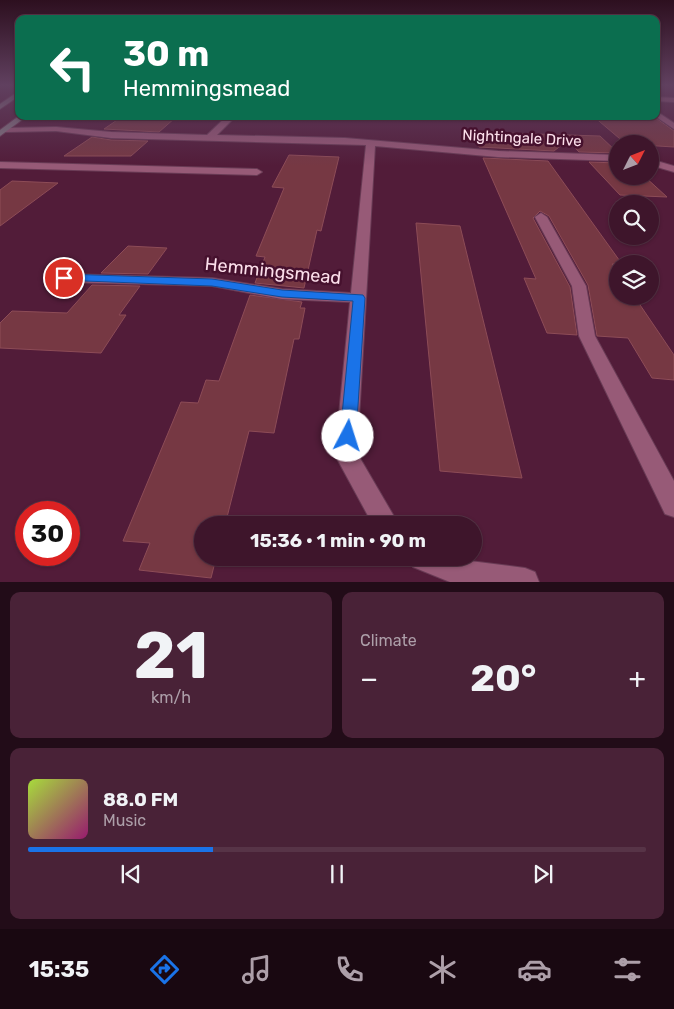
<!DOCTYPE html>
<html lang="en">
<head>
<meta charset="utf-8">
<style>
  body { margin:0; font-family:Rubik,sans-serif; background:#492237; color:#f1f3f6; height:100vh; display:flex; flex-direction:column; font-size:19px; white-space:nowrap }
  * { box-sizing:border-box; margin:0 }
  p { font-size:16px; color:#ad9fa9 }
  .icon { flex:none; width:28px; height:28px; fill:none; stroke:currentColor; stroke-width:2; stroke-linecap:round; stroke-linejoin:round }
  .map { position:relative; height:582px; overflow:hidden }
  .drawer { display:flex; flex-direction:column; gap:10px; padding:10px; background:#220c18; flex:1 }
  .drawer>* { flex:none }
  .top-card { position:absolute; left:15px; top:15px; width:645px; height:105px; border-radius:10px; box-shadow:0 1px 4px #0004,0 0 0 1px #573447; background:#0b6e4f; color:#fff; overflow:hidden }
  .needle { width:32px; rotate:48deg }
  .fabs { position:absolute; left:609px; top:135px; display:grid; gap:10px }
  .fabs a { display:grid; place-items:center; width:50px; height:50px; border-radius:50%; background:#3e152b; box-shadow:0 1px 4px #0004,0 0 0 1px #573447; font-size:25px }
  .speed { position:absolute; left:15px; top:501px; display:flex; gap:10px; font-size:25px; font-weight:700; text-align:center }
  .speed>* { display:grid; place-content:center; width:65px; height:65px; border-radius:50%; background:#3e152b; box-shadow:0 1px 4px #0004,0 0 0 1px #573447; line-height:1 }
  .speed .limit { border:8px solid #d22; background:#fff; color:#111 }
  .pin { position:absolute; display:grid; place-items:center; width:42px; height:42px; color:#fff; margin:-21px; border:2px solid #fff; border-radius:50%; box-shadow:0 1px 5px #0007 }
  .me { position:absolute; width:55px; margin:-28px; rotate:5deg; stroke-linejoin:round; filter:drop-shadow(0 0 4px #0008) }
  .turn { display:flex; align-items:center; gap:18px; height:105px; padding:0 25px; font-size:22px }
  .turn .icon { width:65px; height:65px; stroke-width:2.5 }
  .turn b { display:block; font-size:35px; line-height:42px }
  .big { font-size:38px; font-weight:700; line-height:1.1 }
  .drawer .widget { flex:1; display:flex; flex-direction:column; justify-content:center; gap:8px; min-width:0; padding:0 18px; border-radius:10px; background:#492237 }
  .drawer .dial { align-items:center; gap:0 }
  .dial b { font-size:65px; line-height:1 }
  .song { display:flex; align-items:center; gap:15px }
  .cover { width:60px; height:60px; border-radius:8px; background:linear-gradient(135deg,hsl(80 70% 55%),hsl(320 70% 35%)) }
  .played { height:5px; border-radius:2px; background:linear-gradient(90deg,#1a73e8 30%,#573447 30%) }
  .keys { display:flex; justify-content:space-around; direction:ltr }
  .heat { display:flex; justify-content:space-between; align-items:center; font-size:28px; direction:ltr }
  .drawer .tiles { flex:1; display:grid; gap:10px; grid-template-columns:1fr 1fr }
  .widget:last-child { grid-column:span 2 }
  .trip { position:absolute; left:194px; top:516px; width:288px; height:50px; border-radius:25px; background:#3e152b; box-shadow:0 1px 4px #0004,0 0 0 1px #573447; font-weight:700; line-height:50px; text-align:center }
  .tab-bar { display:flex; height:80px; justify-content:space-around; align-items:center; background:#190811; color:#ad9fa9 }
  .tab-bar .icon { width:35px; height:35px }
  .tab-bar .active { color:#1a73e8 }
  .tab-bar b { font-size:22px; color:#f1f3f6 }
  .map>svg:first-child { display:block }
  .building { fill:#763843; stroke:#8d4c57 }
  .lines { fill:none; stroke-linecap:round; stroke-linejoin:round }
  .lane-casing { stroke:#693b55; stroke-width:2 }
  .street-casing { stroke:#693b55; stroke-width:2 }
  .secondary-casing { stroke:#693b55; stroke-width:2 }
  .lane { fill:#975a77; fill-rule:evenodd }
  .street { fill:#975a77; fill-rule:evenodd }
  .secondary { fill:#837983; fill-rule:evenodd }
  .route { fill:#1a73e8; stroke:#114b97 }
  .labels { text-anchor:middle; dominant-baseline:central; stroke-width:5; stroke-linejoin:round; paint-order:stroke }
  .far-street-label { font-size:15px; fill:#fcdfeb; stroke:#46112e }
  .street-label { font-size:18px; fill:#fcdfeb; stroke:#46112e }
</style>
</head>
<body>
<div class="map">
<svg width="674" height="582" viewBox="0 0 674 582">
  <rect width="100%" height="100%" fill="#521c39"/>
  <g class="building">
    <path d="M123,116L175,118L159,132L104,129Z"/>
    <path d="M593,116H653L674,131V147L626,144Z"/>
    <path d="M472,132L600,136L618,153L579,152L568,140L554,151L479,147Z"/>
    <path d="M92,137L111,140L148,141L131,156H64Z"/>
    <path d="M289,155L339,157L321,231L317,230L304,288L255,283L265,257L256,256L284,188L272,187Z"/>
    <path d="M483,158L548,161L622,264H612L618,272V296H634L674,355V380L652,378L628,338L597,336L588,285L549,216L540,211L533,218L570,287L577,335L547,333L524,278L536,279Z"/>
    <path d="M589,162L618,163V176H644L667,197L620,195Z"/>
    <path d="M12,181L58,183L0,226V190Z"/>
    <path d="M416,223L460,226L522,478L440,471Z"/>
    <path d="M128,246L167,248L148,274L101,273Z"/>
    <path d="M92,285L140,286L119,315H126L101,353L0,348V323L12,311L67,313Z"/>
    <path d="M250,295L302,302L300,308H305L299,339H294L274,433L249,431L225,525H202V558H216L211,578L139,570L150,543L123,541L181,402L198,403L206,380L219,381Z"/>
  </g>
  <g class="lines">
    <g class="lane-casing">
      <g id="lane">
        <path d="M494,116H502L503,118L499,120Z"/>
        <path d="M0,162L257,169L262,172L257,175L0,168Z"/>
        <path d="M541,213L547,217L586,286L595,336L674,481V517L665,514L579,336L572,286L535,217Z"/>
      </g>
    </g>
    <g class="street-casing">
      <g id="street">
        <path d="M656,97L674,98V102L656,101Z"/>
        <path d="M656,111L674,123V129L655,116Z"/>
        <path d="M227,116H236L217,135L345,138L498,151L618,155V161L498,157L375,146L357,453L399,525H373L335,455L350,302L282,299L212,286L64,282L57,278L64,274L212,278L282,289L351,293L366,145L111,138L56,131L5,132L1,130L5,128L56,127L111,132L207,135Z"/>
        <path d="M650,159L674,166V172L650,165Z"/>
        <path d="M409,558H459L470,561L525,568L535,572L539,582H450L413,567Z"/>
      </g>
    </g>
    <g class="secondary-casing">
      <g id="secondary">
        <path d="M19,91V96L0,109V104Z"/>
        <path d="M19,116H27L0,136V130Z"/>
      </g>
    </g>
    <use href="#lane" class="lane"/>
    <use href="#street" class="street"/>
    <use href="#secondary" class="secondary"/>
  </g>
  <linearGradient id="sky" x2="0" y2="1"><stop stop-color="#2d0f1f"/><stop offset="0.51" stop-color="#60405f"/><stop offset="1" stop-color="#60405f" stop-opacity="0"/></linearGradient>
  <rect width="674" height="166" fill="url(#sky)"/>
  <path class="route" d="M64,274L212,279L282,290L363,295L365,298L356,436L353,441L348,443L342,441L340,436L353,301L282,297L212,286L60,280L58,278Z"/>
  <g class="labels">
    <g class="far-street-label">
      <text transform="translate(522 138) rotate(3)">Nightingale Drive</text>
    </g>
    <g class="street-label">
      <text transform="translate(273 271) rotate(6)">Hemmingsmead</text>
    </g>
  </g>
</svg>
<div class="fabs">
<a><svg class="needle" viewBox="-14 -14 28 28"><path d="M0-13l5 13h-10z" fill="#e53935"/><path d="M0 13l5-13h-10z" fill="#ad9fa9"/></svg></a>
<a><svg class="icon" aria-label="search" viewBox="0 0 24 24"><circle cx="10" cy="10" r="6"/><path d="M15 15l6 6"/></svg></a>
<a><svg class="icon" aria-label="layers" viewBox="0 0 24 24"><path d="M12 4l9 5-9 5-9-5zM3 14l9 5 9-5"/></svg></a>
</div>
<div class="speed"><div class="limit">30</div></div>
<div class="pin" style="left:64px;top:278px;background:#d93025"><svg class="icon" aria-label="arrive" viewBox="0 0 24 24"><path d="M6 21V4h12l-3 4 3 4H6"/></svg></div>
<svg class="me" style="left:348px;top:436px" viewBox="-20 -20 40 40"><circle r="19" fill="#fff"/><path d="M0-13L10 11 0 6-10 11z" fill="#1a73e8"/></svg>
<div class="trip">15:36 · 1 min · 90 m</div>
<div class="top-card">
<div class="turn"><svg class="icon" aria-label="left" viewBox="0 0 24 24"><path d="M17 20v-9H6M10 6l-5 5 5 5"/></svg><div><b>30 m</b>Hemmingsmead</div></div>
</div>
</div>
<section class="drawer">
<div class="tiles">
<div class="widget dial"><b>21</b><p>km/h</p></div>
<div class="widget"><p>Climate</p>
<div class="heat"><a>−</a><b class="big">20°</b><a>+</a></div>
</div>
<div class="widget">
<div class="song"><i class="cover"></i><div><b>88.0 FM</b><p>Music</p></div></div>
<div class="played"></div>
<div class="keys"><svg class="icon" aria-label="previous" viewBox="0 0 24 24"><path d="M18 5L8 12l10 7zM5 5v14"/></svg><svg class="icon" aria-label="pause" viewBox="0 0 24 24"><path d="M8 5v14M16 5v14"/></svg><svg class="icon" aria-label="next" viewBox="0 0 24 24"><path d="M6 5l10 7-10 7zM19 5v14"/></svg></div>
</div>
</div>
</section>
<nav class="tab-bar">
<b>15:35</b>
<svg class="icon active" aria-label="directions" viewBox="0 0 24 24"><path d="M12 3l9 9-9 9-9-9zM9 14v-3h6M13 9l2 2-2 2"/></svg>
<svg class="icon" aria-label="music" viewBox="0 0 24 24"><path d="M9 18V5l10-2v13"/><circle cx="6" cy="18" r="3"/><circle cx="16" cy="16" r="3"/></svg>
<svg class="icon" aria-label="phone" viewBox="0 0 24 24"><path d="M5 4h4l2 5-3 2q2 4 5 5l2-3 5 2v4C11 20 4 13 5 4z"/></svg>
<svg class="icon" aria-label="climate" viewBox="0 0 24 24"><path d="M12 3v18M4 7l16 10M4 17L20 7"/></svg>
<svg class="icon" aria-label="car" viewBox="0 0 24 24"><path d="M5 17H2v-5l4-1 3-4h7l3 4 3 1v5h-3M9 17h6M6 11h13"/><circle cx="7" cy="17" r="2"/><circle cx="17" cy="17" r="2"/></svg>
<svg class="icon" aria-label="filters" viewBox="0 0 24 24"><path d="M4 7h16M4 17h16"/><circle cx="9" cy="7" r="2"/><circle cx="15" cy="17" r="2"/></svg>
</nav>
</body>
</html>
